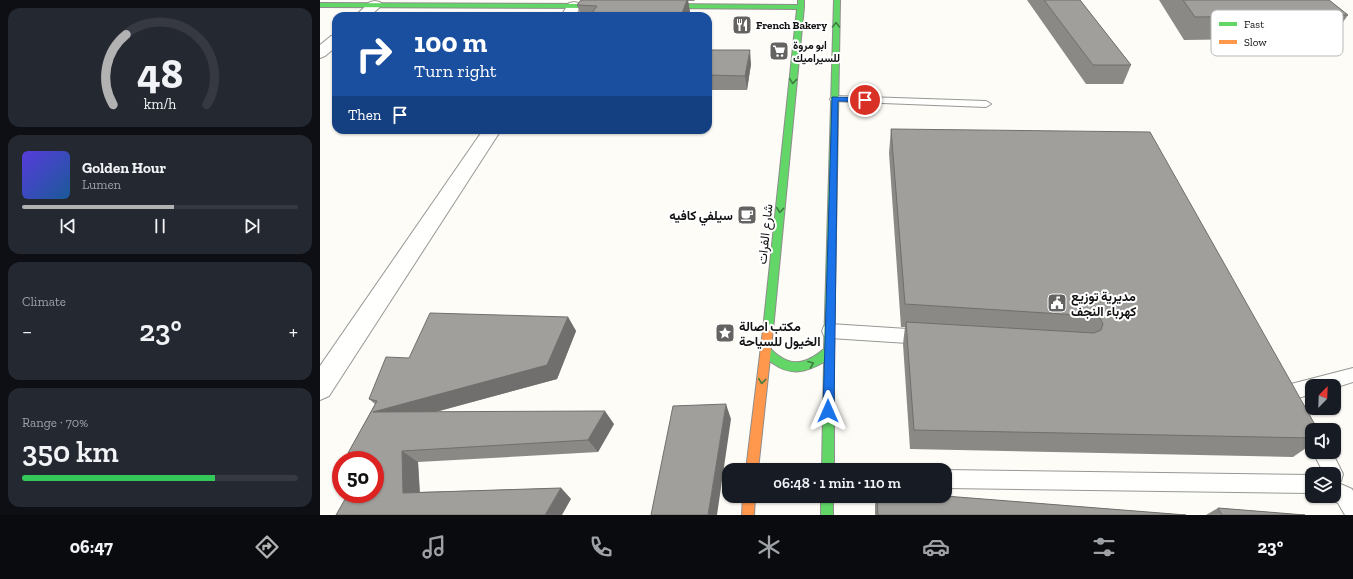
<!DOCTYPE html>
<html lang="en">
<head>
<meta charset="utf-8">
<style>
  body { margin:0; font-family:"Zilla Slab",Vazirmatn,serif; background:#242831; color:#f1f3f6; height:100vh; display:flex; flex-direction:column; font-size:15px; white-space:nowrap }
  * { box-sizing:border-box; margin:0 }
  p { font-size:13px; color:#9ea1a6 }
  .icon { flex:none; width:22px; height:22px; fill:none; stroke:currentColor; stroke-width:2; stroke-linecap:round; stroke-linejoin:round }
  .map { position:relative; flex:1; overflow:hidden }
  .panel { display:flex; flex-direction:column; gap:8px; padding:8px; background:#0d0f14; width:320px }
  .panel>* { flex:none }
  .banner { position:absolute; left:12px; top:12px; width:380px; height:122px; border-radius:12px; box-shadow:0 1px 3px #0004; background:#1a4fa0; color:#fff; overflow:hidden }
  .needle { width:26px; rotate:23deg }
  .controls { position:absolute; left:985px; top:379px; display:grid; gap:8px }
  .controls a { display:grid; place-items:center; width:36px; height:36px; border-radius:8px; background:#171b24; box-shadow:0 1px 3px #0004; font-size:20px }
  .speed { position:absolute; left:12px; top:451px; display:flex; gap:8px; font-size:20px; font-weight:700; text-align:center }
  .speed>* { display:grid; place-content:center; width:52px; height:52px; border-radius:50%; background:#171b24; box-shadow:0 1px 3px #0004; line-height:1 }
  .speed .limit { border:6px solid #d22; background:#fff; color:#111 }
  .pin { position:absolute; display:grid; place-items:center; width:34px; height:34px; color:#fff; margin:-17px; border:2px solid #fff; border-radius:50%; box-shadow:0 1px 4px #0007 }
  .me { position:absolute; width:44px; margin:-22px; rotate:0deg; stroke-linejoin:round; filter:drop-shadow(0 0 3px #0008) }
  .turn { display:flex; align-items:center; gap:14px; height:84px; padding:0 16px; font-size:18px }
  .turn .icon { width:52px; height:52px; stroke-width:2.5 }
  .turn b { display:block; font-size:28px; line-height:34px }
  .then { display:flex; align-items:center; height:38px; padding:0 16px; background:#0003; gap:8px; font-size:15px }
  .big { font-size:30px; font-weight:600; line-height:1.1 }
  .panel .tile { flex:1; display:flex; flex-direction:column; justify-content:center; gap:6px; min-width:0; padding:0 14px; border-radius:12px; background:#242831 }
  .panel .dial { align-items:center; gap:0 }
  .dial svg { height:104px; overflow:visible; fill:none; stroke:#363941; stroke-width:7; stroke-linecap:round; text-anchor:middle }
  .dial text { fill:#f1f3f6; stroke:none }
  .song { display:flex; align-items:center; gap:12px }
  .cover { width:48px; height:48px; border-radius:6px; background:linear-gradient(135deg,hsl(250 70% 55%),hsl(210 70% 35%)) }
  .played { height:4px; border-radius:2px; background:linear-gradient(90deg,#b2b2b3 55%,#363941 55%) }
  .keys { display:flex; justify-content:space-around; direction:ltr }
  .heat { display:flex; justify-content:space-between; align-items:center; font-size:22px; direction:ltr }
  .charge { height:6px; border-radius:3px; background:linear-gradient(90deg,#34c759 70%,#363941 0) }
  .trip { position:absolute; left:402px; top:463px; width:230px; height:40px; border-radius:12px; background:#171b24; box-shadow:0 1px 3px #0004; font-weight:600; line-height:40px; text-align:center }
  .tabs { display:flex; height:64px; justify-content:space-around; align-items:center; background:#090b0e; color:#9ea1a6 }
  .tabs .icon { width:28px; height:28px }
  .tabs .on { color:#b2b2b3 }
  .tabs b { font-size:18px; color:#f1f3f6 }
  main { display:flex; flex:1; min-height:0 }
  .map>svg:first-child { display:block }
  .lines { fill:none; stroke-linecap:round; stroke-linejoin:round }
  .lane-casing { stroke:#979795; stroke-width:2 }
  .street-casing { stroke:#979795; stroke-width:2 }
  .fast-casing { stroke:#8e8d8b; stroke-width:2 }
  .slow-casing { stroke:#8e8d8b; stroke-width:2 }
  .lane { fill:#fffffe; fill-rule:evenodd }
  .street { fill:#fffffe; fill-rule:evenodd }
  .fast { fill:#63d668; fill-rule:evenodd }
  .slow { fill:#ff974d; fill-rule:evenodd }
  .wall { fill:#8a8986 }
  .shaded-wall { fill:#716f6d }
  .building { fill:#a19f9c; stroke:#716f6d }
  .oneway { stroke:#3e7d41 }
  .route { fill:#1a73e8; stroke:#114b97 }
  .labels { text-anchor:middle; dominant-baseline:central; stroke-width:4; stroke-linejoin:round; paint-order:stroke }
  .far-poi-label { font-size:11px; font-weight:bold; fill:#111; stroke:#fff; text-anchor:start }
  .poi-label { font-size:13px; font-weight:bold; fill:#111; stroke:#fff; text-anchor:start }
  .street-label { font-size:13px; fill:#111; stroke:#fff }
  .key { fill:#fff; stroke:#b8b8b8; stroke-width:1 }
  .key-label { font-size:11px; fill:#111 }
</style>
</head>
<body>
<main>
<section class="panel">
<div class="tile dial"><svg viewBox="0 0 100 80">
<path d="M14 69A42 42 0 1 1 86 69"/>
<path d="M14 69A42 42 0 0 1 24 15" stroke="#b2b2b3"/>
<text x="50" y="56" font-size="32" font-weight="700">48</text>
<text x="50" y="72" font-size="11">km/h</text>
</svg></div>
<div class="tile">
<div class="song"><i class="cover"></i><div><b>Golden Hour</b><p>Lumen</p></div></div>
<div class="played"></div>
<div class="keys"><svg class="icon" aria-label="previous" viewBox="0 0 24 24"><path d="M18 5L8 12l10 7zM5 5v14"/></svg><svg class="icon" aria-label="pause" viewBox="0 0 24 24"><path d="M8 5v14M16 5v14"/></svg><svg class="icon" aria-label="next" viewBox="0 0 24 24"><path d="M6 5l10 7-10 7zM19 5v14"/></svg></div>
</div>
<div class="tile"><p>Climate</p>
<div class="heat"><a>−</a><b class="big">23°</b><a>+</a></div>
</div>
<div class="tile"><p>Range · 70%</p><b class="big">350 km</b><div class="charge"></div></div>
</section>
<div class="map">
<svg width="1033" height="515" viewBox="0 0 1033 515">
  <rect width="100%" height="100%" fill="#fdfcf7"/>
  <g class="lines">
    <g class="lane-casing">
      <g id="lane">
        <path d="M515,96L666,101L671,104L666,107L511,101L510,99Z"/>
        <path d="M510,324L603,330L609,332L611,337L609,342L603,344L510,338L504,336L502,331L504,326Z"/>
        <path d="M1033,368V382L1014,388V386H992V394L971,400L965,397L963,392L965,387L971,384Z"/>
        <path d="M993,452H1012L1023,474L1021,481L1016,482L1032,489L1033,491V515H1025L1018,503L1007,498V496H1014V474H1004Z"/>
        <path d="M624,470H625L992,475V493L625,488Z"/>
      </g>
    </g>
    <g class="street-casing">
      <g id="street">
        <path d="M55,1L60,2L62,5L50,16H35L50,2Z"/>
        <path d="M254,2L259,3L261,6L255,16H241L249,3Z"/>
        <path d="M16,35V47L5,56L0,58V45L11,36Z"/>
        <path d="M163,130H181L9,396L0,400V366Z"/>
      </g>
    </g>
    <g class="fast-casing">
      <g id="fast">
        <path d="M478,0H484V7L453,330L452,333L448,334L444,333L443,330L477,9L339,8L336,6L339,4L478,5Z"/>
        <path d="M514,0H520L514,351V470H502L504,362C487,372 471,376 454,364C449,361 444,357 441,351L442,348L446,347C451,348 454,353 459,356C475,368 490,361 504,349Z"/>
        <path d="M0,3L287,4L290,6L287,8L0,7Z"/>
        <rect x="501" y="496" width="12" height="19"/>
      </g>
    </g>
    <g class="slow-casing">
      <g id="slow">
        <path d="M448,326L452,327L453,330L438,470H426L443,330L444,327Z"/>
        <path d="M423,496H435L434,515H422Z"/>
      </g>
    </g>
    <use href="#lane" class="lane"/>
    <use href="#street" class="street"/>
    <use href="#fast" class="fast"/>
    <use href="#slow" class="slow"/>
  </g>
  <g class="wall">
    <path d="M261,0H375L374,1H368L370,12L369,16H261L257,5Z"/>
    <path d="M707,0H760L811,65L803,84H766Z"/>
    <path d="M839,0H1009L1028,15L1012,38L864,40Z"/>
    <path d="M388,50L431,64L427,90H388Z"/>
    <path d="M571,129L992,430V444L973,457L590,449L583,344L585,327H581L569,153Z"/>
    <path d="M248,317L256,331L237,379L116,412L294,424L278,452L98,462L100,492L241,488L251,499L28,494L55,460H40L28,453L55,404L49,399L89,358Z"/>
    <path d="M556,496H625L866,515H555V506Z"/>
    <path d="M898,508L985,515H886Z"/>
  </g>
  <g class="shaded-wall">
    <path d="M367,0H368L370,12L369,16H361Z"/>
    <path d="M430,50L431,64L427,90L425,76Z"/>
    <path d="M248,317L256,331L237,379L70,424L53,412Z"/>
    <path d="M406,404L411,419L397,515H388Z"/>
    <path d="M285,411L294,424L278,452L268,440Z"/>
    <path d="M82,451L98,462L100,503L83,493Z"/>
    <path d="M241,488L251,499L242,515H225Z"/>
  </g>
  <g class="building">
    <path d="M261,0H367L361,16H270L277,6L257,5Z"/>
    <path d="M724,0H760L811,65H773Z"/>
    <path d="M863,0H1009L1028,15L875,17Z"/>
    <path d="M388,50H430L425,76L388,75Z"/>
    <path d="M571,129L830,132L998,430H992V438L594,430L586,322L774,333L781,330L783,324L780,318L773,316L585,304Z"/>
    <path d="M110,313L248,317L227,365L53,412L285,411L268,440L82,451L83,493L241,488L225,515H16L28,494H55V460H46L49,454L28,453L57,401L49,399L66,357L89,358Z"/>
    <path d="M406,404L388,515H331L353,406Z"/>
    <path d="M557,496H625L866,515H558Z"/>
    <path d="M898,508L985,515H902Z"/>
  </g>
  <defs><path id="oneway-chevron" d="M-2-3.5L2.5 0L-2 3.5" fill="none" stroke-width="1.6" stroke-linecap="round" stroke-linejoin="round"/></defs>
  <g class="oneway">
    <use href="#oneway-chevron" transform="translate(516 25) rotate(-89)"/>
    <use href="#oneway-chevron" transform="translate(473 81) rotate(96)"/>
    <use href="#oneway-chevron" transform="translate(460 210) rotate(96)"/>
    <use href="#oneway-chevron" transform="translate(491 364) rotate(-21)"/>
    <use href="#oneway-chevron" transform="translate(442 381) rotate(97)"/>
  </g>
  <path class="route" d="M512,97L545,98L548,100L545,102L518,101L514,411L512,414L508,416L505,414L503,411Z"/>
  <defs>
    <g id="restaurant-square" transform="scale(1)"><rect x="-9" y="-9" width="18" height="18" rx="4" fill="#646362" stroke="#fff"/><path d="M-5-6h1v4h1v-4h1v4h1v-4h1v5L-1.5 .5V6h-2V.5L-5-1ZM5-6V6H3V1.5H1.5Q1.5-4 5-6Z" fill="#fff"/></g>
    <g id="supermarket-square" transform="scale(1)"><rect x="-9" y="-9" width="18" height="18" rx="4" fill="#646362" stroke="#fff"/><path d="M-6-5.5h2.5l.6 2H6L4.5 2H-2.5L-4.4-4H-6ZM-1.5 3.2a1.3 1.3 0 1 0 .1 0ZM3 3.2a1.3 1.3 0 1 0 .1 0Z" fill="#fff"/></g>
    <g id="cafe-square" transform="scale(1)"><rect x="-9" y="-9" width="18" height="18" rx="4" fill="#646362" stroke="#fff"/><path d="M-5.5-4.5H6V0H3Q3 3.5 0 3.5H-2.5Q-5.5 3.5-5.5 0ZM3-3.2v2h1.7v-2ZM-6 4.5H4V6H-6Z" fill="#fff"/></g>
    <g id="civic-square" transform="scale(1)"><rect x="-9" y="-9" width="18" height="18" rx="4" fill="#646362" stroke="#fff"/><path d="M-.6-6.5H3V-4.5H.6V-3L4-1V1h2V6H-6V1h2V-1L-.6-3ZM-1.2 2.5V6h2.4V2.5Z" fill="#fff"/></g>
    <g id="sight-square" transform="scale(1)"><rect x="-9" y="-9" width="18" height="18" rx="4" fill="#646362" stroke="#fff"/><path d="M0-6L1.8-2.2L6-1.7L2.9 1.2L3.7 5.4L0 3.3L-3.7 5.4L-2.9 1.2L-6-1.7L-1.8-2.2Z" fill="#fff"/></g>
  </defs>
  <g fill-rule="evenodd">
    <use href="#restaurant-square" x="422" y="25"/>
    <use href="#supermarket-square" x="459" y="51"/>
    <use href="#cafe-square" x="427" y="215"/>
    <use href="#civic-square" x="737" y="303"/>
    <use href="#sight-square" x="405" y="333"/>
  </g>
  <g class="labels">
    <g class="far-poi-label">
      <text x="436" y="25">French Bakery</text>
      <text x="473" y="45">ابو مروة<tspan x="473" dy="13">للسيراميك</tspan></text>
    </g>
    <g class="poi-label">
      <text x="413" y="215" text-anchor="end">سيلفي كافيه</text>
      <text x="751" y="296">مديرية توزيع<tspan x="751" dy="15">كهرباء النجف</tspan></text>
      <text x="419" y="326">مكتب اصالة<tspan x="419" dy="15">الخيول للسياحة</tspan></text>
    </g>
    <g class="street-label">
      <text transform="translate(445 234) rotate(-84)">شارع الفرات</text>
    </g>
  </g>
  <rect x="891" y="10" width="132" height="46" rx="6" class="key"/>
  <rect x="899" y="22" width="18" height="4" fill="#63d668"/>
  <rect x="899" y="40" width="18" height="4" fill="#ff974d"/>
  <g class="key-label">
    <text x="924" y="28">Fast</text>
    <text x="924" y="46">Slow</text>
  </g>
</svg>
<div class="controls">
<a><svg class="needle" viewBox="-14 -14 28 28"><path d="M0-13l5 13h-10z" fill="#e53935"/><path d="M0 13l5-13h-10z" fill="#9ea1a6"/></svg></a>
<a><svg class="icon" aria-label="sound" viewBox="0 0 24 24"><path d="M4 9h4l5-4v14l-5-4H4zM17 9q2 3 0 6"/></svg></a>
<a><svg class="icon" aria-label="layers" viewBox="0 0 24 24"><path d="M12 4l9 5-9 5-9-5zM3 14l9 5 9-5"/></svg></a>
</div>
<div class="speed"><div class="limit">50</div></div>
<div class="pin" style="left:545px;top:100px;background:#d93025"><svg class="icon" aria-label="arrive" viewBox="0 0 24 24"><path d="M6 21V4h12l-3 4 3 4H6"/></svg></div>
<svg class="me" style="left:508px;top:411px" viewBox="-20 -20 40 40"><path d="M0-17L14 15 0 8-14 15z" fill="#1a73e8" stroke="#fff" stroke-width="4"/></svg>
<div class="trip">06:48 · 1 min · 110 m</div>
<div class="banner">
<div class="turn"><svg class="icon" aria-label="right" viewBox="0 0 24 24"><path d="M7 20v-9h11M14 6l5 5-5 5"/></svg><div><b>100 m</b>Turn right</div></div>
<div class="then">Then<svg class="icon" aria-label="arrive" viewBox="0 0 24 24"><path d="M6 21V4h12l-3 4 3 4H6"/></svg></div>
</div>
</div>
</main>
<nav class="tabs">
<b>06:47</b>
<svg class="icon on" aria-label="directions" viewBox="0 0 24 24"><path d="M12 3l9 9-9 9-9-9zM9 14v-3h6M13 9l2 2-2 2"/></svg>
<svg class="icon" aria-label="music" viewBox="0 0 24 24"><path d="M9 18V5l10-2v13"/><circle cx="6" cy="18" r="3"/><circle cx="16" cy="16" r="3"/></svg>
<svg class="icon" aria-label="phone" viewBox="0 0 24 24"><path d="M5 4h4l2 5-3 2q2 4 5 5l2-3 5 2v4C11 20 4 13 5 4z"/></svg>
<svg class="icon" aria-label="climate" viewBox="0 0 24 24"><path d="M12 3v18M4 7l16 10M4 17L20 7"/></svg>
<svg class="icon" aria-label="car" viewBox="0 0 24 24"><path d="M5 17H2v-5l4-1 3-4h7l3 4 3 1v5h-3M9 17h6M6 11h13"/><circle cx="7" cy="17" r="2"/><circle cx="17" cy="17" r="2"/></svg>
<svg class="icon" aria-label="filters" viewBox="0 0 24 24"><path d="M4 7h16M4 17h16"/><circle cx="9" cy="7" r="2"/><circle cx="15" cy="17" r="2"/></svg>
<b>23°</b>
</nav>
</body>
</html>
